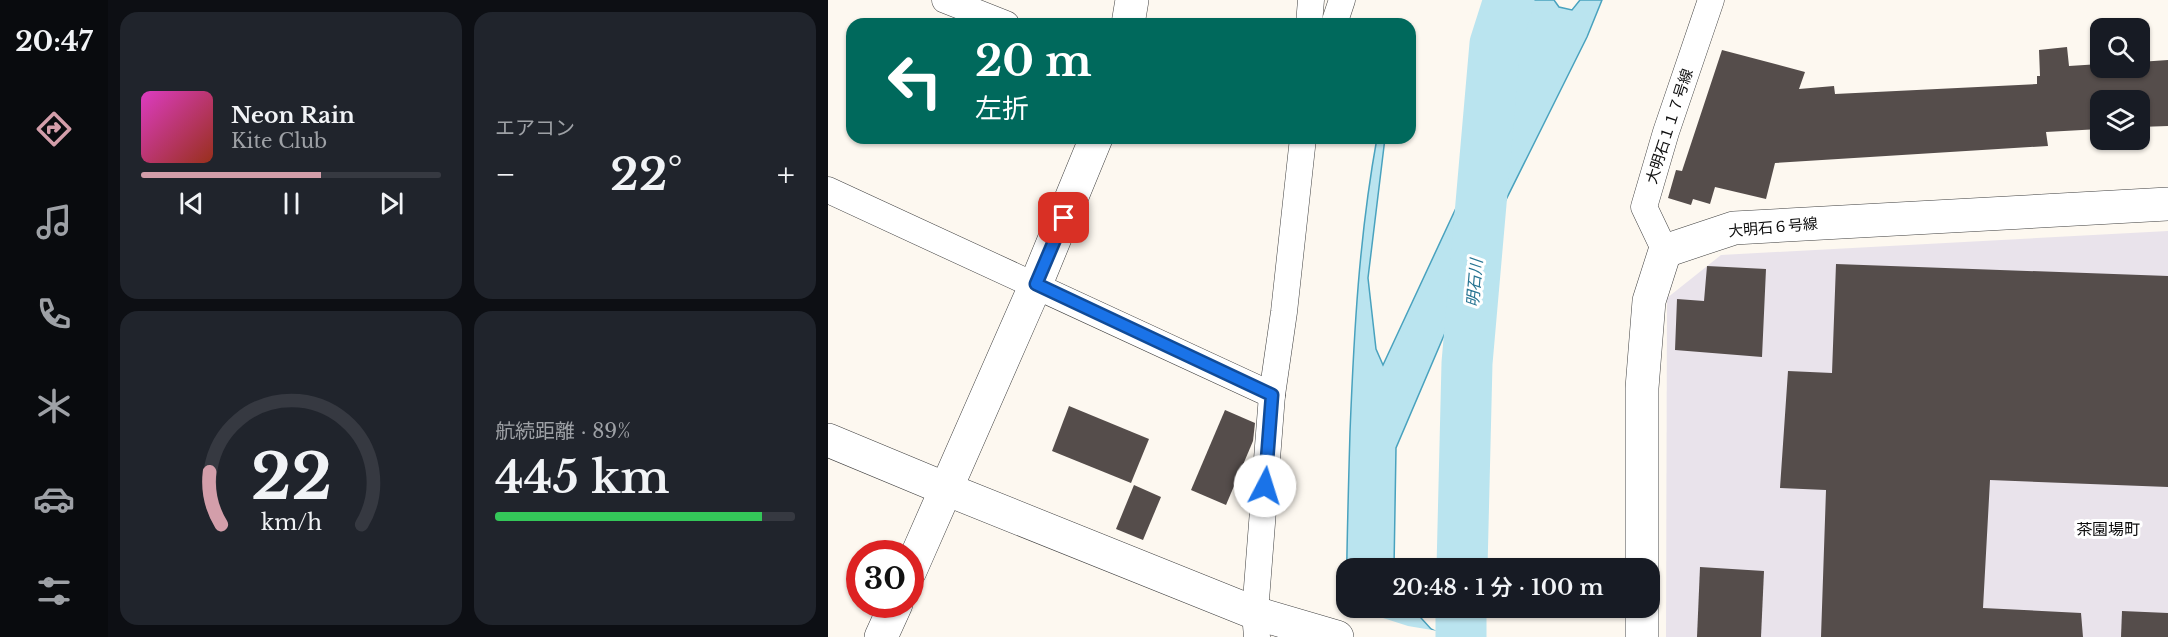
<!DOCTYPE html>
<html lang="ja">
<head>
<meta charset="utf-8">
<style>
  body { margin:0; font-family:"Libre Baskerville","Noto Sans JP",serif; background:#20242c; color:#f1f3f6; height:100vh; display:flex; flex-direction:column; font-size:22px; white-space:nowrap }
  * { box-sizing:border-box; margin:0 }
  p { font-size:20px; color:#9ea1a6 }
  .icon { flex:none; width:33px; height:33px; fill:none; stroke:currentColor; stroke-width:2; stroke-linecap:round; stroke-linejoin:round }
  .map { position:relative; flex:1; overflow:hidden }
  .details { display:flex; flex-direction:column; gap:12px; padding:12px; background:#0d0f14; width:720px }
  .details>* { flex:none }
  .top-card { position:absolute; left:18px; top:18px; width:570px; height:126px; border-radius:18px; box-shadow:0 2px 4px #0004; background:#00695c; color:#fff; overflow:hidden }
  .tools { position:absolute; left:1262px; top:18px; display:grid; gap:12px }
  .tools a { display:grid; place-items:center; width:60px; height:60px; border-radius:12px; background:#171b24; box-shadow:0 2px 4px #0004; font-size:30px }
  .speed { position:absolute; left:18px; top:540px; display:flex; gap:12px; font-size:30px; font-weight:700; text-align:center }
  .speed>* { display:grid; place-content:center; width:78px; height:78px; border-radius:50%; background:#171b24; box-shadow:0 2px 4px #0004; line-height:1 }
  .speed .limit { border:9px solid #d22; background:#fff; color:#111 }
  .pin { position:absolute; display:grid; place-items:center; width:51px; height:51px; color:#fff; margin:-26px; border-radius:12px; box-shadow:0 3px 9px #0006 }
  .me { position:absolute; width:66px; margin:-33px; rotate:5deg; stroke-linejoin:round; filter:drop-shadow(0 0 4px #0008) }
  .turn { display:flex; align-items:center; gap:21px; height:126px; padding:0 30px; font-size:27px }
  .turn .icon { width:78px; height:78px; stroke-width:2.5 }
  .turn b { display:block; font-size:42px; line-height:51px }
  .big { font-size:45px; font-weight:600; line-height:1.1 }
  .details .widget { flex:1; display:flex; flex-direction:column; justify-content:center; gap:9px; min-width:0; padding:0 21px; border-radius:18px; background:#20242c }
  .details .dial { align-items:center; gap:0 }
  .dial svg { height:156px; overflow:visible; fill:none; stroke:#363941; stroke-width:7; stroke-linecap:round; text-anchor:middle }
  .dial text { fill:#f1f3f6; stroke:none }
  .song { display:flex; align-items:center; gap:18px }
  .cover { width:72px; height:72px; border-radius:9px; background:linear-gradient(135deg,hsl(310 70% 55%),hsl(10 70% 35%)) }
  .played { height:6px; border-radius:3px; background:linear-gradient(90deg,#d39eaa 60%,#363941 60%) }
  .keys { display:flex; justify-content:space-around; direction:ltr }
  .heat { display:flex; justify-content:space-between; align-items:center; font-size:33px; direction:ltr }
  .charge { height:9px; border-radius:4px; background:linear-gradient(90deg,#34c759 89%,#363941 0) }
  .details .tiles { flex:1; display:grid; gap:12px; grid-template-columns:repeat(2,1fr) }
  .trip { position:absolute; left:508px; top:558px; width:324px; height:60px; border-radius:18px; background:#171b24; box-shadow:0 2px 4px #0004; font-weight:600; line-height:60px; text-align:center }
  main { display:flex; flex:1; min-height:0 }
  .tab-bar { display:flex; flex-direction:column; width:108px; justify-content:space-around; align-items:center; background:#090b0e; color:#9ea1a6 }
  .tab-bar .icon { width:42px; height:42px }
  .tab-bar .active { color:#d39eaa }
  .tab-bar b { font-size:27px; color:#f1f3f6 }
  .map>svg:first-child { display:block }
  .industrial { fill:#e9e3eb }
  .water { fill:#bae4ef; stroke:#49a2be; stroke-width:1.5 }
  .pier { fill:#fdf8f0 }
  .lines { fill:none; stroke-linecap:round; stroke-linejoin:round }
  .river { stroke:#bae4ef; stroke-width:51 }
  .building { fill:#554d4b }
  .minor-casing { stroke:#404040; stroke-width:27 }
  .tertiary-casing { stroke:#404040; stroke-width:34 }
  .minor { stroke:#fff; stroke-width:26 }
  .tertiary { stroke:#fff; stroke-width:33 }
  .route-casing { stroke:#114b97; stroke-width:15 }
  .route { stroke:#1a73e8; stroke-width:10 }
  .labels { text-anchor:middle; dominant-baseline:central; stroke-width:6; stroke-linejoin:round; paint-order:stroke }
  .street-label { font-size:15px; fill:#0d0d0d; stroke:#fff }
  .water-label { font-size:16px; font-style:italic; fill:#257391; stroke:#fff }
  .neighbourhood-label { font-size:16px; fill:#0d0d0d; stroke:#fff }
</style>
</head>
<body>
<main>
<nav class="tab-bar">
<b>20:47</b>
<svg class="icon active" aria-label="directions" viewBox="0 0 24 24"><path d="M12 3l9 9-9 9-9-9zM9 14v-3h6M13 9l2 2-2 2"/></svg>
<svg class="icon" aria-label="music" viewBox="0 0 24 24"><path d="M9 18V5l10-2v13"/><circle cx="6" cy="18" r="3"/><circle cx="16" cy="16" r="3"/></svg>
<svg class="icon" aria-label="phone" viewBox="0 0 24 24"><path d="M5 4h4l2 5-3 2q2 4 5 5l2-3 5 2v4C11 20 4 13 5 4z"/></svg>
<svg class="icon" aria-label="climate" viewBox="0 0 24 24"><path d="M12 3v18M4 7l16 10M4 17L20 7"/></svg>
<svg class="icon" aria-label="car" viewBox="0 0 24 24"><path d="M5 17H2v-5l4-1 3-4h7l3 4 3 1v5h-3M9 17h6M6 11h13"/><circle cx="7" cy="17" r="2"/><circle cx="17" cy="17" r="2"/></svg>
<svg class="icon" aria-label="filters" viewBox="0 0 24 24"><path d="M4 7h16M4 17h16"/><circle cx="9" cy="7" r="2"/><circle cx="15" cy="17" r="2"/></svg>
</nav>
<section class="details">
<div class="tiles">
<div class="widget">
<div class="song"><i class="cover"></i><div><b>Neon Rain</b><p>Kite Club</p></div></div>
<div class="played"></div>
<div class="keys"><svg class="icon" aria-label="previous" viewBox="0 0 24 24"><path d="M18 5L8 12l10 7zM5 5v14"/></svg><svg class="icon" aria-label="pause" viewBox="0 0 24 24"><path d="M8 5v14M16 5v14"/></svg><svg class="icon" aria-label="next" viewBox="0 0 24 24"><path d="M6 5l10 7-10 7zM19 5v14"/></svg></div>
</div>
<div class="widget"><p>エアコン</p>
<div class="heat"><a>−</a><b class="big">22°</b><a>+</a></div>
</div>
<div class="widget dial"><svg viewBox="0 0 100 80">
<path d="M14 69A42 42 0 1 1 86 69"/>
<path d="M14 69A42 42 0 0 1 8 42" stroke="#d39eaa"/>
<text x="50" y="56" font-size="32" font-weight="700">22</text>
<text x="50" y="72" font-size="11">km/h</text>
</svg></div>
<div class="widget"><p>航続距離 · 89%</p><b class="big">445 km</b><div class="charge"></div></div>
</div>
</section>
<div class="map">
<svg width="1340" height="637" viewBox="0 0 1340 637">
  <rect width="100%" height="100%" fill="#fdf8f0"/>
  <path class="industrial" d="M1340,231V637H838L839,298L893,255Z"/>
  <path class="water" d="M672,0H726L731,7L744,10L752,0H774L759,37L649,258L568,448L566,568H519V608H584L603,629L619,637H518C518,569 520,501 522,432C526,332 531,237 549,138H557L540,278L548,349L555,365L628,208L667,146L661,121Z"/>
  <path class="pier" d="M515,604L519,608H524L580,626L616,632L622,637H515Z"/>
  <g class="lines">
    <g class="river">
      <path d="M634,568L639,363L667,44L681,0"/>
      <path d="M633,637V608"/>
    </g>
  </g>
  <g class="building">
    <path d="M1239,47L1241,66L1272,64V68H1311V62L1340,60V126L1311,127V100H1272V129L1218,132L1220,146L947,163L938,199L887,187L882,204L865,199L863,205L840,198L848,170L854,171L894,50L977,72L971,89L1006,86L1007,94L1209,84V76H1212L1211,50Z"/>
    <path d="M1008,264L1340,276V487L1162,480L1155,608L1253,613L1255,637H993L998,490L952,488L960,371L1004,373Z"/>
    <path d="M879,266L938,269L934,357L847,350L849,299L876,301Z"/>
    <path d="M241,406L321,439L303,483L224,451Z"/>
    <path d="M397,410L427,423L425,441L398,505L363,490Z"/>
    <path d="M306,485L333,497L315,540L288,529Z"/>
    <path d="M872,567L936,571L933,637H869Z"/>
    <path d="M1294,611L1340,613V637H1293Z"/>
  </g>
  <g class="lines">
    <g class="minor-casing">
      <g id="minor">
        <path d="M117,0L178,24"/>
        <path d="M481,24L483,0"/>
        <path d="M506,24L514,0"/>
        <path d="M0,190L444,395"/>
        <path d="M837,251L816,207L838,132L883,0"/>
        <path d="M429,637L427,613L444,395L456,312L475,138"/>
      </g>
    </g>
    <g class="tertiary-casing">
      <g id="tertiary">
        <path d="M300,24L304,0"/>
        <path d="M0,440L118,489L427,613L509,637"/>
        <path d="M814,568V388L821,301L837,251L906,228L1340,204"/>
        <path d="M82,571L208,284L268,138"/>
        <path d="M53,637L68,604"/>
        <path d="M814,637V608"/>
      </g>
    </g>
    <use href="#minor" class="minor"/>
    <use href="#tertiary" class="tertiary"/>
  </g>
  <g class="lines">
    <g class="route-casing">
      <path id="route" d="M236,218L208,284L444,395L437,486"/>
    </g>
    <use href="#route" class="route"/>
  </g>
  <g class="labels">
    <g class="street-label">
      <text transform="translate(841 126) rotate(-72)">大明石１１７号線</text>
      <text transform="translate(945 227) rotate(-5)">大明石６号線</text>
    </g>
    <g class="water-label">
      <text transform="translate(646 283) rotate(-85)">明石川</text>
    </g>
    <g class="neighbourhood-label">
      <text x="1280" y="529">茶園場町</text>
    </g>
  </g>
</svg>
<div class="tools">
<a><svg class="icon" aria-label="search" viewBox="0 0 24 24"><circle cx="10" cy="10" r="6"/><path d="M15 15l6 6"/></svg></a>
<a><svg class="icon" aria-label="layers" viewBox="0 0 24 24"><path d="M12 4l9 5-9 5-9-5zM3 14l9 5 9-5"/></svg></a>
</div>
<div class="speed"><div class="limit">30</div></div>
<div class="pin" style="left:236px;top:218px;background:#d93025"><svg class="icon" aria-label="arrive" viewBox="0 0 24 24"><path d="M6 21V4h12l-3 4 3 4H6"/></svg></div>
<svg class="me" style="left:437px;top:486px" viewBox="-20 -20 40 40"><circle r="19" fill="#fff"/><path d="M0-13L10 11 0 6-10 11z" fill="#1a73e8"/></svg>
<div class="trip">20:48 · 1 分 · 100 m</div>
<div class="top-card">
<div class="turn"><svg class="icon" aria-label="left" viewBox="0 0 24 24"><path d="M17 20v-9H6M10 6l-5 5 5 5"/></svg><div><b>20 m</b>左折</div></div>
</div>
</div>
</main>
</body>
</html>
